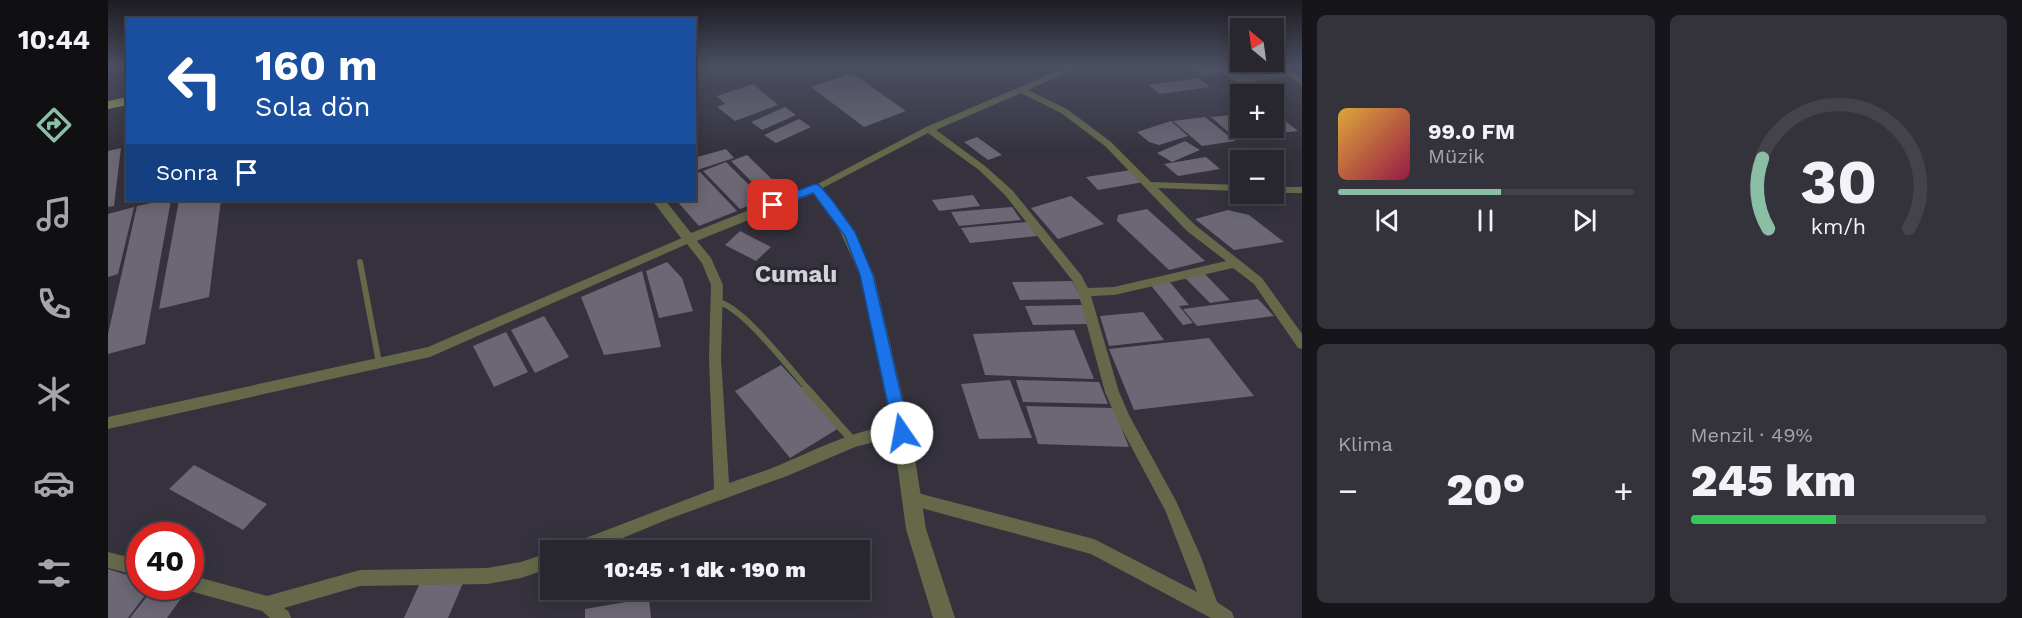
<!DOCTYPE html>
<html lang="tr">
<head>
<meta charset="utf-8">
<style>
  body { margin:0; font-family:"Work Sans",sans-serif; background:#34323a; color:#f1f3f6; height:100vh; display:flex; flex-direction:column; font-size:22px; white-space:nowrap }
  * { box-sizing:border-box; margin:0 }
  p { font-size:20px; color:#a5a5aa }
  .icon { flex:none; width:33px; height:33px; fill:none; stroke:currentColor; stroke-width:2; stroke-linecap:round; stroke-linejoin:round }
  .map { position:relative; flex:1; overflow:hidden }
  .sheet { display:flex; flex-direction:column; gap:15px; padding:15px; background:#161519; width:720px }
  .sheet>* { flex:none }
  .banner { position:absolute; left:18px; top:18px; width:570px; height:183px; border-radius:0px; box-shadow:0 3px 15px #0003,0 0 0 2px #44434a; background:#1a4fa0; color:#fff; overflow:hidden }
  .needle { width:39px; rotate:331deg }
  .controls { position:absolute; left:1122px; top:18px; display:grid; gap:12px }
  .controls a { display:grid; place-items:center; width:54px; height:54px; border-radius:0px; background:#28262e; box-shadow:0 3px 15px #0003,0 0 0 2px #44434a; font-size:30px }
  .speed { position:absolute; left:18px; top:522px; display:flex; gap:12px; font-size:30px; font-weight:700; text-align:center }
  .speed>* { display:grid; place-content:center; width:78px; height:78px; border-radius:50%; background:#28262e; box-shadow:0 3px 15px #0003,0 0 0 2px #44434a; line-height:1 }
  .speed .limit { border:9px solid #d22; background:#fff; color:#111 }
  .pin { position:absolute; display:grid; place-items:center; width:51px; height:51px; color:#fff; margin:-26px; border-radius:12px; box-shadow:0 3px 9px #0006 }
  .me { position:absolute; width:66px; margin:-33px; rotate:348deg; stroke-linejoin:round; filter:drop-shadow(0 0 4px #0008) }
  .turn { display:flex; align-items:center; gap:21px; height:126px; padding:0 30px; font-size:27px }
  .turn .icon { width:78px; height:78px; stroke-width:2.5 }
  .turn b { display:block; font-size:42px; line-height:51px }
  .then { display:flex; align-items:center; height:57px; padding:0 30px; background:#0003; gap:12px; font-size:22px }
  .big { font-size:45px; font-weight:800; line-height:1.1 }
  .sheet .tile { flex:1; display:flex; flex-direction:column; justify-content:center; gap:9px; min-width:0; padding:0 21px; border-radius:9px; background:#34323a }
  .sheet .dial { align-items:center; gap:0 }
  .dial svg { height:156px; overflow:visible; fill:none; stroke:#44434a; stroke-width:7; stroke-linecap:round; text-anchor:middle }
  .dial text { fill:#f1f3f6; stroke:none }
  .song { display:flex; align-items:center; gap:18px }
  .cover { width:72px; height:72px; border-radius:9px; background:linear-gradient(135deg,hsl(40 70% 55%),hsl(340 70% 35%)) }
  .played { height:6px; border-radius:3px; background:linear-gradient(90deg,#8abfa5 55%,#44434a 55%) }
  .keys { display:flex; justify-content:space-around; direction:ltr }
  .heat { display:flex; justify-content:space-between; align-items:center; font-size:33px; direction:ltr }
  .charge { height:9px; border-radius:4px; background:linear-gradient(90deg,#34c759 49%,#44434a 0) }
  .sheet .tiles { flex:1; display:grid; gap:15px; grid-template-columns:repeat(2,1fr) }
  .trip { position:absolute; left:432px; top:540px; width:330px; height:60px; border-radius:0px; background:#28262e; box-shadow:0 3px 15px #0003,0 0 0 2px #44434a; font-weight:800; line-height:60px; text-align:center }
  main { display:flex; flex:1; min-height:0 }
  .dock { display:flex; flex-direction:column; width:108px; justify-content:space-around; align-items:center; background:#100f12; color:#a5a5aa }
  .dock .icon { width:42px; height:42px }
  .dock .selected { color:#8abfa5 }
  .dock b { font-size:27px; color:#f1f3f6 }
  .map>svg:first-child { display:block }
  .building { fill:#6b6774 }
  .lines { fill:none; stroke-linecap:round; stroke-linejoin:round }
  .service-far1 { stroke:#656949; stroke-width:6 }
  .service { stroke:#656949; stroke-width:8 }
  .minor { fill:#656949; fill-rule:evenodd }
  .tertiary { fill:#656949; fill-rule:evenodd }
  .trunk { fill:#9ea65c; fill-rule:evenodd }
  .route { fill:#1a73e8; stroke:#114b97; stroke-width:1.5 }
  .labels { text-anchor:middle; dominant-baseline:central; stroke-width:6; stroke-linejoin:round; paint-order:stroke }
  .district-label { font-size:24px; font-weight:bold; fill:#d4d2d9; stroke:#2b2832 }
</style>
</head>
<body>
<main>
<nav class="dock">
<b>10:44</b>
<svg class="icon selected" aria-label="directions" viewBox="0 0 24 24"><path d="M12 3l9 9-9 9-9-9zM9 14v-3h6M13 9l2 2-2 2"/></svg>
<svg class="icon" aria-label="music" viewBox="0 0 24 24"><path d="M9 18V5l10-2v13"/><circle cx="6" cy="18" r="3"/><circle cx="16" cy="16" r="3"/></svg>
<svg class="icon" aria-label="phone" viewBox="0 0 24 24"><path d="M5 4h4l2 5-3 2q2 4 5 5l2-3 5 2v4C11 20 4 13 5 4z"/></svg>
<svg class="icon" aria-label="climate" viewBox="0 0 24 24"><path d="M12 3v18M4 7l16 10M4 17L20 7"/></svg>
<svg class="icon" aria-label="car" viewBox="0 0 24 24"><path d="M5 17H2v-5l4-1 3-4h7l3 4 3 1v5h-3M9 17h6M6 11h13"/><circle cx="7" cy="17" r="2"/><circle cx="17" cy="17" r="2"/></svg>
<svg class="icon" aria-label="filters" viewBox="0 0 24 24"><path d="M4 7h16M4 17h16"/><circle cx="9" cy="7" r="2"/><circle cx="15" cy="17" r="2"/></svg>
</nav>
<div class="map">
<svg width="1194" height="618" viewBox="0 0 1194 618">
  <rect width="100%" height="100%" fill="#35323d"/>
  <g class="building">
    <path d="M1081,66H1163L1179,76L1132,84L1116,73L1095,76Z"/>
    <path d="M744,73L798,111L756,127L703,87Z"/>
    <path d="M1090,78L1102,87L1052,94L1040,85Z"/>
    <path d="M645,84L670,105L627,121L609,107L617,104L609,96Z"/>
    <path d="M677,107L688,115L654,130L643,122Z"/>
    <path d="M1166,112L1190,131L1127,138L1103,117L1132,114V128H1166Z"/>
    <path d="M1097,117L1127,141L1094,146L1065,121Z"/>
    <path d="M691,119L703,127L668,143L656,135Z"/>
    <path d="M1063,121L1080,136L1051,145L1041,142L1029,132Z"/>
    <path d="M869,137L894,155L880,160L856,142Z"/>
    <path d="M1077,141L1092,150L1064,162L1049,153Z"/>
    <path d="M13,148L6,206L0,207V151Z"/>
    <path d="M618,149L626,158L586,171V158Z"/>
    <path d="M639,155L676,191L660,198L623,161Z"/>
    <path d="M1098,157L1112,169L1070,176L1056,164Z"/>
    <path d="M618,162L656,200L632,209L595,171Z"/>
    <path d="M1023,170L1036,182L990,190L978,177Z"/>
    <path d="M592,172L629,211L591,226L568,200H586V174Z"/>
    <path d="M865,195L872,206L831,211L824,200Z"/>
    <path d="M963,196L996,224L950,239L923,208Z"/>
    <path d="M58,200H63L37,344L0,354V334L29,206Z"/>
    <path d="M71,200H113L101,297L51,309Z"/>
    <path d="M26,207L10,274L0,277V214Z"/>
    <path d="M904,207L913,220L851,226L843,212Z"/>
    <path d="M1039,209L1097,261L1061,270L1009,221L1010,215Z"/>
    <path d="M1120,210L1141,215L1176,242L1126,250L1087,219Z"/>
    <path d="M919,222L929,236L862,243L853,228Z"/>
    <path d="M632,231L663,247L648,261L617,245Z"/>
    <path d="M559,262L574,278L585,311L551,318L538,271Z"/>
    <path d="M534,271L553,347L496,355L473,297Z"/>
    <path d="M1096,273L1122,300L1102,303L1076,277Z"/>
    <path d="M964,281L974,299L912,300L904,282Z"/>
    <path d="M1061,281L1081,305L1071,306L1085,323L1075,325L1041,283Z"/>
    <path d="M1150,299L1166,316L1089,326L1075,309Z"/>
    <path d="M975,305L979,324L925,325L917,306Z"/>
    <path d="M1035,312L1056,340L1001,346L992,316Z"/>
    <path d="M436,316L461,357L427,373L403,330Z"/>
    <path d="M966,330L986,379L877,375L865,334Z"/>
    <path d="M398,332L420,372L386,387L365,346Z"/>
    <path d="M1101,338L1146,396L1026,410L1001,349Z"/>
    <path d="M673,365L731,428L682,458L627,391Z"/>
    <path d="M902,380L924,438L871,439L853,384Z"/>
    <path d="M908,380L991,382L1000,404L915,402Z"/>
    <path d="M918,406L1005,408L1021,447L930,444Z"/>
    <path d="M86,465L159,504L135,530L61,489Z"/>
    <path d="M0,569L32,579V586H44L20,618H0Z"/>
    <path d="M355,583L340,618H296L311,585Z"/>
    <path d="M47,586H57L77,593L59,618H22Z"/>
    <path d="M541,598L543,618H477V609Z"/>
  </g>
  <g class="lines">
    <g class="service-far1">
      <path d="M252,262L271,363"/>
      <path d="M610,302C635,307 681,368 700,389"/>
    </g>
    <path class="service" d="M698,388L745,441"/>
    <g class="minor">
      <path d="M961,66H972L920,90L959,109L1003,142L1043,182L1132,185V191L1050,188L1087,225L1154,278L1194,334V349L1190,348L1146,284L1125,268L1006,295L983,296L1011,392L1021,415L1068,501L1093,557L1109,602L1124,612L1126,618H1103L983,554L802,505L797,503L795,498L797,493L802,491L986,539L1089,592L1057,510L1010,422L997,392L970,292L964,280L897,195L871,170L820,133L711,190H703L702,188L818,127ZM913,93L953,113L997,146L1079,231L1118,261L1006,287L980,288L973,275L905,191L877,166L828,130Z"/>
      <path d="M1167,66H1177L1194,78V85Z"/>
      <rect x="1166" y="187" width="28" height="6"/>
      <path d="M581,235L585,236L603,258L615,285L613,359L621,483C639,477 657,471 674,464C703,452 769,418 799,429L801,433L799,437L774,440L747,447L679,476L558,520L486,550H460L462,544L606,489L601,359L603,285L594,263L579,244L322,357L0,429V417L320,347Z"/>
      <path d="M0,552L32,560V576L0,568Z"/>
      <path d="M442,552V568L413,578L379,584L252,586L176,608L181,612L183,618H162L154,611L82,591L75,586H82V575L159,596L252,570L379,568L413,562Z"/>
    </g>
    <path class="tertiary" d="M707,184L711,185L744,228L766,275L803,433L818,529L847,618H825L798,529L785,433L752,275L731,229L705,194L581,244L576,242L544,200H557L583,233Z"/>
    <path class="trunk" d="M20,97V105L0,109V101Z"/>
  </g>
  <linearGradient id="sky" x2="0" y2="1"><stop stop-color="#1d1c22"/><stop offset="0.43" stop-color="#4b4f62"/><stop offset="1" stop-color="#4b4f62" stop-opacity="0"/></linearGradient>
  <rect width="1194" height="153" fill="url(#sky)"/>
  <path class="route" d="M707,184L711,185L724,200L747,232L765,275L802,433L799,438L794,440L788,438L786,433L752,275L737,236L705,193L665,209L659,205L660,202Z"/>
  <g class="labels">
    <g class="district-label">
      <text x="688" y="274">Cumalı</text>
    </g>
  </g>
</svg>
<div class="controls">
<a><svg class="needle" viewBox="-14 -14 28 28"><path d="M0-13l5 13h-10z" fill="#e53935"/><path d="M0 13l5-13h-10z" fill="#a5a5aa"/></svg></a>
<a>+</a>
<a>−</a>
</div>
<div class="speed"><div class="limit">40</div></div>
<div class="pin" style="left:665px;top:205px;background:#d93025"><svg class="icon" aria-label="arrive" viewBox="0 0 24 24"><path d="M6 21V4h12l-3 4 3 4H6"/></svg></div>
<svg class="me" style="left:794px;top:433px" viewBox="-20 -20 40 40"><circle r="19" fill="#fff"/><path d="M0-13L10 11 0 6-10 11z" fill="#1a73e8"/></svg>
<div class="trip">10:45 · 1 dk · 190 m</div>
<div class="banner">
<div class="turn"><svg class="icon" aria-label="left" viewBox="0 0 24 24"><path d="M17 20v-9H6M10 6l-5 5 5 5"/></svg><div><b>160 m</b>Sola dön</div></div>
<div class="then">Sonra<svg class="icon" aria-label="arrive" viewBox="0 0 24 24"><path d="M6 21V4h12l-3 4 3 4H6"/></svg></div>
</div>
</div>
<section class="sheet">
<div class="tiles">
<div class="tile">
<div class="song"><i class="cover"></i><div><b>99.0 FM</b><p>Müzik</p></div></div>
<div class="played"></div>
<div class="keys"><svg class="icon" aria-label="previous" viewBox="0 0 24 24"><path d="M18 5L8 12l10 7zM5 5v14"/></svg><svg class="icon" aria-label="pause" viewBox="0 0 24 24"><path d="M8 5v14M16 5v14"/></svg><svg class="icon" aria-label="next" viewBox="0 0 24 24"><path d="M6 5l10 7-10 7zM19 5v14"/></svg></div>
</div>
<div class="tile dial"><svg viewBox="0 0 100 80">
<path d="M14 69A42 42 0 1 1 86 69"/>
<path d="M14 69A42 42 0 0 1 11 33" stroke="#8abfa5"/>
<text x="50" y="56" font-size="32" font-weight="700">30</text>
<text x="50" y="72" font-size="11">km/h</text>
</svg></div>
<div class="tile"><p>Klima</p>
<div class="heat"><a>−</a><b class="big">20°</b><a>+</a></div>
</div>
<div class="tile"><p>Menzil · 49%</p><b class="big">245 km</b><div class="charge"></div></div>
</div>
</section>
</main>
</body>
</html>
